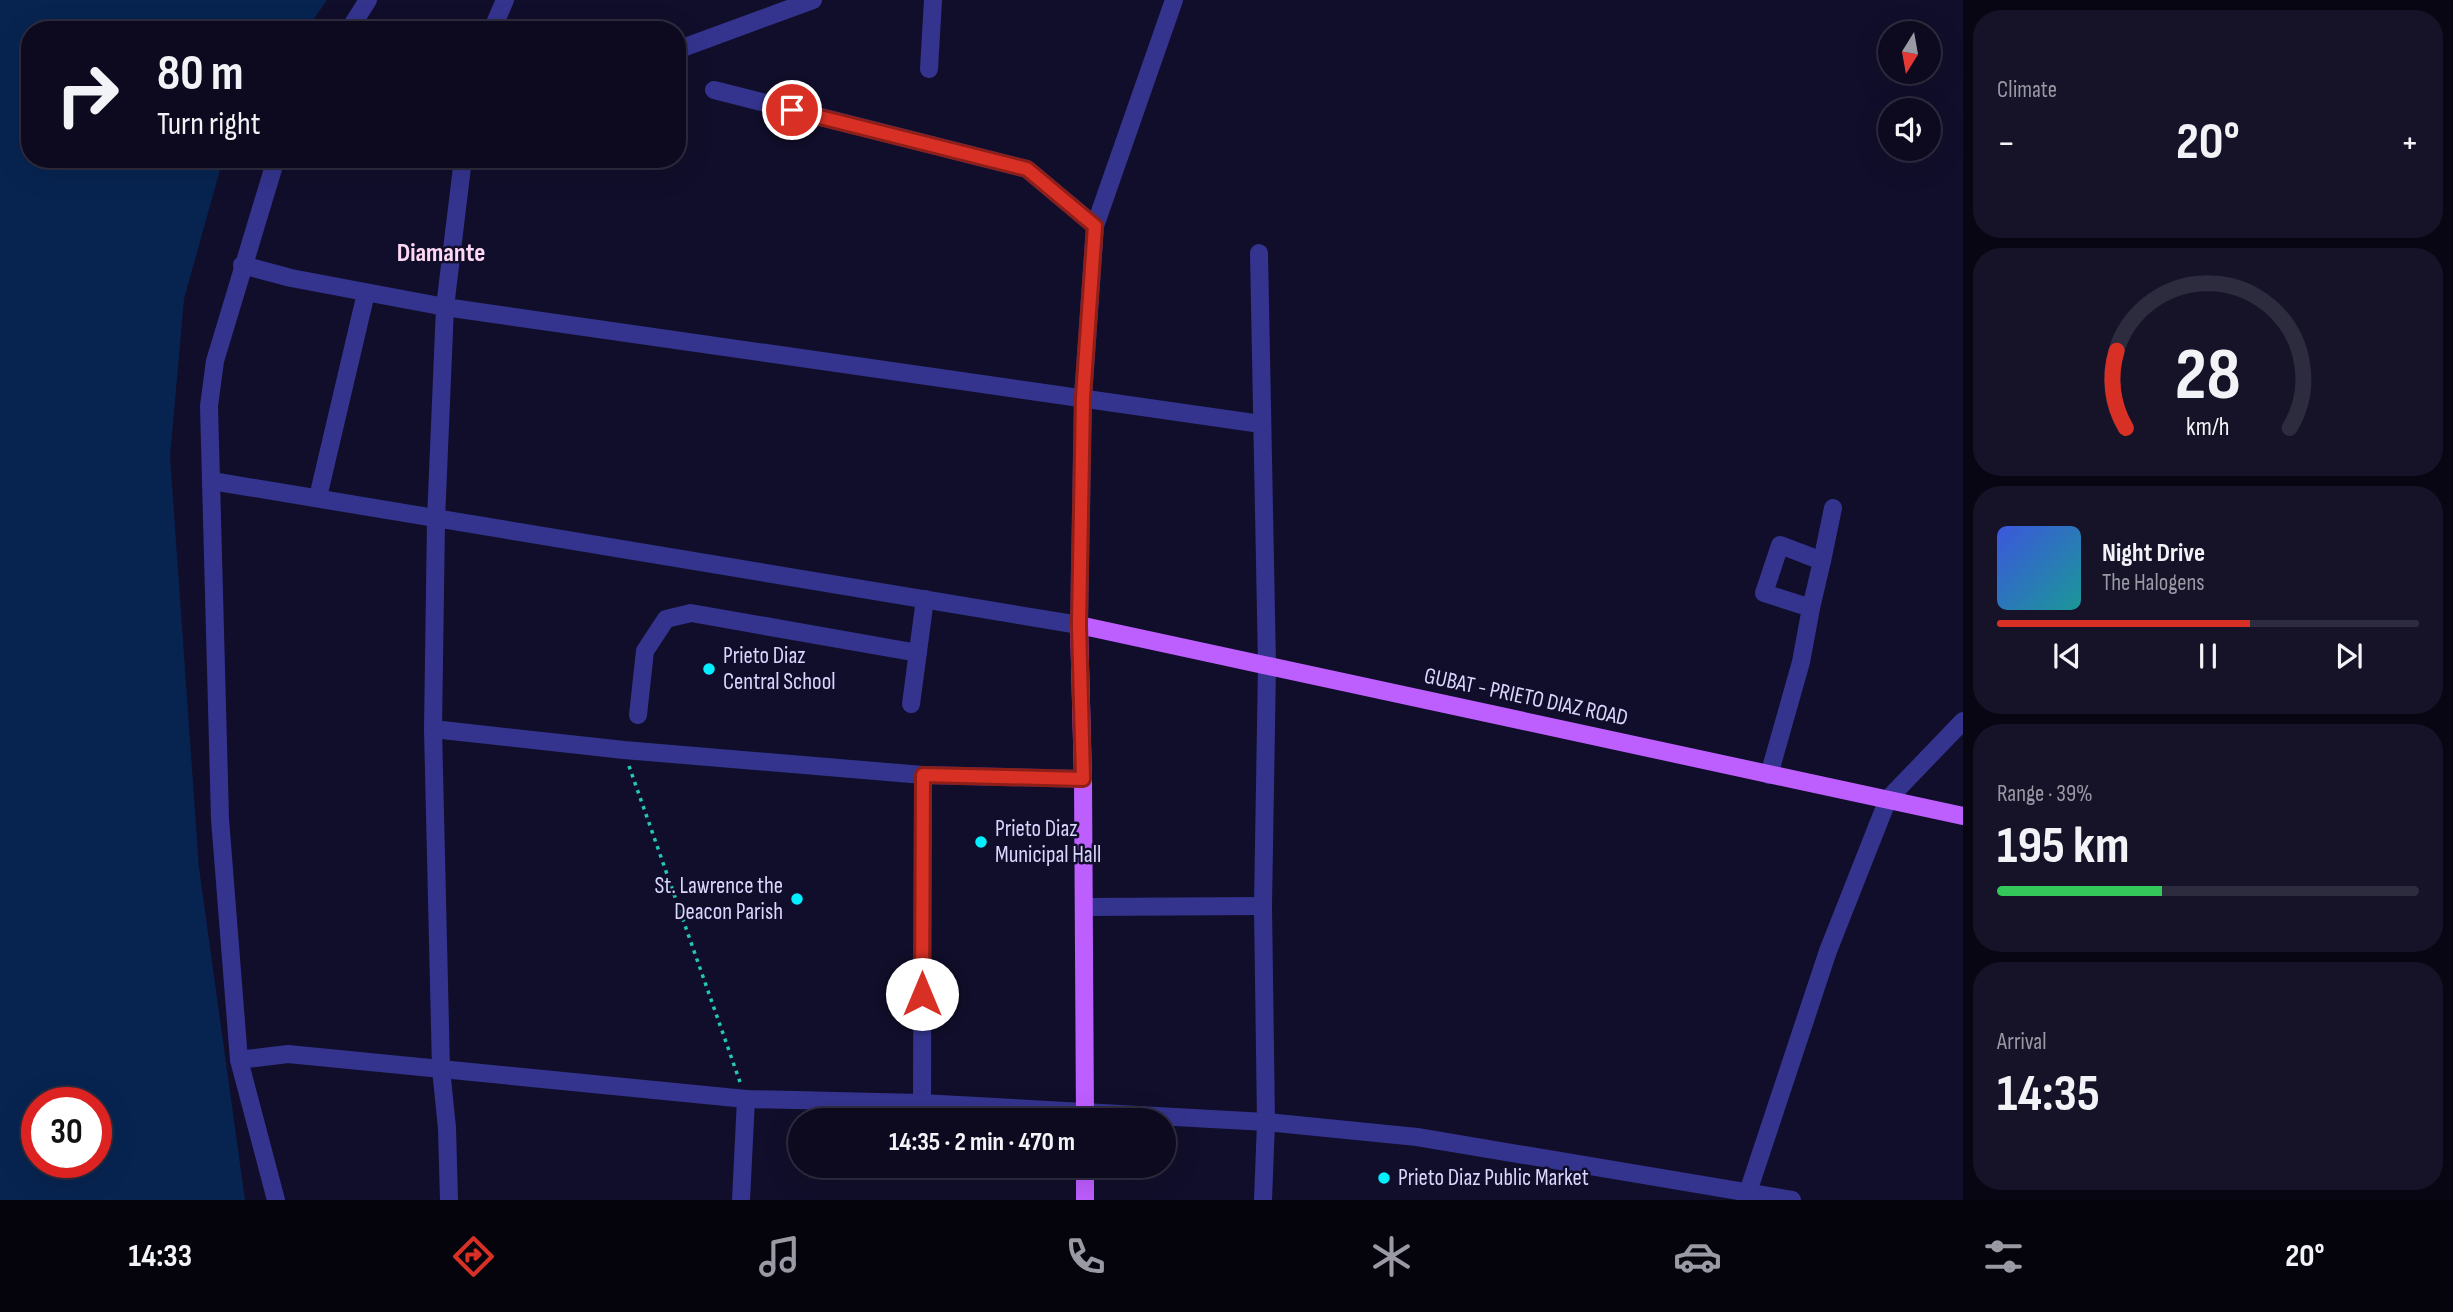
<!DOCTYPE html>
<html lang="en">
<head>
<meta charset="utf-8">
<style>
  body { margin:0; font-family:"Sofia Sans Condensed",sans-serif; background:#161329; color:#f1f3f6; height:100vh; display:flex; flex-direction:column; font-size:26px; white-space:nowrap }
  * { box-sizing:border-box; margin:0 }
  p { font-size:23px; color:#9a9aa5 }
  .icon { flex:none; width:38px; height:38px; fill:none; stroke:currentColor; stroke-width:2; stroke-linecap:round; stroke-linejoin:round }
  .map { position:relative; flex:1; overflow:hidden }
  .details { display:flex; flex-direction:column; gap:10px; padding:10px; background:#070612; width:490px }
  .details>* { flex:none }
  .top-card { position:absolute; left:21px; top:21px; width:665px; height:147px; border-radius:28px; box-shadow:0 7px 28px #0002,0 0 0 2px #2d2b3e; background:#0d0a20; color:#f1f3f6; overflow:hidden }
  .needle { width:46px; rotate:191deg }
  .controls { position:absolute; left:1878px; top:21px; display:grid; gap:14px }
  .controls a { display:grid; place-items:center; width:63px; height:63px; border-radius:50%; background:#0d0a20; box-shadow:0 7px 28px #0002,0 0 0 2px #2d2b3e; font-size:35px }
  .speed { position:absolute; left:21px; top:1087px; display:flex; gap:14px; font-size:35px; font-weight:700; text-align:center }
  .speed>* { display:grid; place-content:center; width:91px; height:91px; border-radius:50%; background:#0d0a20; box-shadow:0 7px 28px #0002,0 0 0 2px #2d2b3e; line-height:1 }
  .speed .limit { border:10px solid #d22; background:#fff; color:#111 }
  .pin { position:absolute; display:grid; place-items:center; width:60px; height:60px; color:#fff; margin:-30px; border:4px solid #fff; border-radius:50%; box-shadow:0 2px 7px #0007 }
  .me { position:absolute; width:77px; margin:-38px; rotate:0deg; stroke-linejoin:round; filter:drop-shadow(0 0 5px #0008) }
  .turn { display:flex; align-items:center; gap:24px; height:147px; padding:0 21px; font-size:32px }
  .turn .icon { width:91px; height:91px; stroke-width:2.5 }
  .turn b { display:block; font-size:49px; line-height:60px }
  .big { font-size:52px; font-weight:700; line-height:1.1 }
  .details .widget { flex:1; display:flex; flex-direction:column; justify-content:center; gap:10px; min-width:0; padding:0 24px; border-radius:28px; background:#161329 }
  .details .dial { align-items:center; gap:0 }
  .dial svg { height:182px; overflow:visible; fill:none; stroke:#2d2b3e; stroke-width:7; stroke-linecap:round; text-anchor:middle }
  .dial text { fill:#f1f3f6; stroke:none }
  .song { display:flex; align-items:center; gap:21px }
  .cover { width:84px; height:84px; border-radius:10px; background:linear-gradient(135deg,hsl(230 70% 55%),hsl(180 70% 35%)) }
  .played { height:7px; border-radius:4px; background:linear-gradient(90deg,#d93025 60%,#2d2b3e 60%) }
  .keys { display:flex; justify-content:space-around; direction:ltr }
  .heat { display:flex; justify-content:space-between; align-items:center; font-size:38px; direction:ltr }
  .charge { height:10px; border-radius:5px; background:linear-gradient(90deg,#34c759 39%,#2d2b3e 0) }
  .trip { position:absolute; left:788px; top:1108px; width:388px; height:70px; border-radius:35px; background:#0d0a20; box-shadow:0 7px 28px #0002,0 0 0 2px #2d2b3e; font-weight:700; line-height:70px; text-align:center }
  .dock { display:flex; height:112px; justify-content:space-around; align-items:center; background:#05040d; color:#9a9aa5 }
  .dock .icon { width:49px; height:49px }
  .dock .active { color:#d93025 }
  .dock b { font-size:32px; color:#f1f3f6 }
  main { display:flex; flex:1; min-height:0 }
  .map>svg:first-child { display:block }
  .water { fill:#072451; fill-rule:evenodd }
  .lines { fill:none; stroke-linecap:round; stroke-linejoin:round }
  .path { stroke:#22c8b8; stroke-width:3.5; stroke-dasharray:3.5 5; stroke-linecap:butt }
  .minor { stroke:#34348f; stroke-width:18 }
  .major { stroke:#bd5eff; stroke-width:18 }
  .route-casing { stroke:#8d1f18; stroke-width:18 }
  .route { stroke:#d93025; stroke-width:12 }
  .poi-dot { fill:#03efff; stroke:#110e2b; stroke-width:2.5 }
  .labels { text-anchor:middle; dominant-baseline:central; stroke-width:5; stroke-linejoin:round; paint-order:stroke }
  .poi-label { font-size:23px; fill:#dad7ff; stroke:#110e2b; text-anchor:start }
  .street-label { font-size:23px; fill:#dad7ff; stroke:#110e2b }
  .quarter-label { font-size:26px; font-weight:bold; fill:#ffd9f3; stroke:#110e2b }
</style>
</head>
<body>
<main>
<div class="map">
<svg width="1963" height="1200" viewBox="0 0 1963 1200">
  <rect width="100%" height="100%" fill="#110e2b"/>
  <path class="water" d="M0,0H327L306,30H30V159H223L184,299L170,457L199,868L245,1200H0ZM37,1102H96V1162H37Z"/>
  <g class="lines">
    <path class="path" d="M629,766L740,1082"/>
    <g class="minor">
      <path d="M349,30L368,0"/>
      <path d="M492,30L505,0"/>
      <path d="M677,50L813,0"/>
      <path d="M929,69L933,0"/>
      <path d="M714,90L1027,169L1095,226"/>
      <path d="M1259,253L1267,665L1263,906L1266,1122L1263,1200"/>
      <path d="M242,265L291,278L445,307L1261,424"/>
      <path d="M212,481L1079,625L1083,397L1095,226L1174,0"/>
      <path d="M318,497L366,293"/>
      <path d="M1780,545L1822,561L1811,608L1764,593Z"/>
      <path d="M1822,561L1833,508"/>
      <path d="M911,704L925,599"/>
      <path d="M638,715L645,651L666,619L691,613L918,653"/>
      <path d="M433,729L624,750L923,775"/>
      <path d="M1769,775L1801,662L1811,608"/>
      <path d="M1084,907L1263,906"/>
      <path d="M239,1060L288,1054L746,1099L922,1103L1266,1122L1417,1137L1792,1200"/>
      <path d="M922,1103L923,775L1083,779"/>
      <path d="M1748,1192L1828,951L1888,799L1963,721"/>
      <path d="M276,1200L239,1060L220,819L209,406L215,361L276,159"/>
      <path d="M449,1200L447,1128L441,1069L433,729L436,520L445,307L463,159"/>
      <path d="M741,1200L746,1099"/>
    </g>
    <g class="major">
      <path d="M1085,1120L1083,779L1079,625L1963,816"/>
      <path d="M1085,1166V1200"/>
    </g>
  </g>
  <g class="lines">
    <g class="route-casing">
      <path id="route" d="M792,110L1027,169L1095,226L1083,397L1079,625L1083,779L923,775L922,994"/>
    </g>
    <use href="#route" class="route"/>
  </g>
  <g class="poi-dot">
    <circle cx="709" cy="669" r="7"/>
    <circle cx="981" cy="842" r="7"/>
    <circle cx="797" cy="899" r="7"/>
    <circle cx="1384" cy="1178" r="7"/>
  </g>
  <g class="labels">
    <g class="poi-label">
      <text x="723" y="656">Prieto Diaz<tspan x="723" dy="26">Central School</tspan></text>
      <text x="995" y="829">Prieto Diaz<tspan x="995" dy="26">Municipal Hall</tspan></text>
      <text x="783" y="886" text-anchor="end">St. Lawrence the<tspan x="783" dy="26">Deacon Parish</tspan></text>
      <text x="1398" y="1178">Prieto Diaz Public Market</text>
    </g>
    <g class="street-label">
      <text transform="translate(1526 697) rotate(12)">GUBAT - PRIETO DIAZ ROAD</text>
    </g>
    <g class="quarter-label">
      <text x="441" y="253">Diamante</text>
    </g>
  </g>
</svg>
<div class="controls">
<a><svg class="needle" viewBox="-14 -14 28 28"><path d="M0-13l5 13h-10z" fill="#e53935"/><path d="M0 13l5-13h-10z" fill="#9a9aa5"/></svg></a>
<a><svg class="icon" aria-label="sound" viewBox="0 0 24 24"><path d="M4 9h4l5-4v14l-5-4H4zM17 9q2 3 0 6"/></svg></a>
</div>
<div class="speed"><div class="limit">30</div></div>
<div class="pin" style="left:792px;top:110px;background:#d93025"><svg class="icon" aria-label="arrive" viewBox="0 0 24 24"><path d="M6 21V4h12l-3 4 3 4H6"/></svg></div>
<svg class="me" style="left:922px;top:994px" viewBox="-20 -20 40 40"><circle r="19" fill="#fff"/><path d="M0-13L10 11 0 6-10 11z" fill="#d93025"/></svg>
<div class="trip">14:35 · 2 min · 470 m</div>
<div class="top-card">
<div class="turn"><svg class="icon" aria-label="right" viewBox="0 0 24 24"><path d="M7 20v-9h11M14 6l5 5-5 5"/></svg><div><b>80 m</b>Turn right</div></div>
</div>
</div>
<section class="details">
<div class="widget"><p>Climate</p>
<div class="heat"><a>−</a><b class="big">20°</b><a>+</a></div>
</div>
<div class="widget dial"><svg viewBox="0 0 100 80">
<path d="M14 69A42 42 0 1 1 86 69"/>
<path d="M14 69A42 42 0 0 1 10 35" stroke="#d93025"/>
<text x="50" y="56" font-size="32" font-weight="700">28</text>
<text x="50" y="72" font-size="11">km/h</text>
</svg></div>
<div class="widget">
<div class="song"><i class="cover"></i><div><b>Night Drive</b><p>The Halogens</p></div></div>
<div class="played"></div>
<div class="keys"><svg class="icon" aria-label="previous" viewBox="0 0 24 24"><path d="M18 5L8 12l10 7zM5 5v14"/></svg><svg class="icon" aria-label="pause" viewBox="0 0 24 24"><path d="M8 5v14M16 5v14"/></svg><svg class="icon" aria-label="next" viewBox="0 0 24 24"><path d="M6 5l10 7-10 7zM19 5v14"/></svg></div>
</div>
<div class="widget"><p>Range · 39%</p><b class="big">195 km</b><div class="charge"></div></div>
<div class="widget"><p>Arrival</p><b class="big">14:35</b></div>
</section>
</main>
<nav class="dock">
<b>14:33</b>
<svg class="icon active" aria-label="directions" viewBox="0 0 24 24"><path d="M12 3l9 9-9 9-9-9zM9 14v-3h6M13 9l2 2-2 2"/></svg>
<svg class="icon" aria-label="music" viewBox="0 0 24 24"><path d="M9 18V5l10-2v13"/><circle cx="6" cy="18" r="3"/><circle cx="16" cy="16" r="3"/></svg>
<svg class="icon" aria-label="phone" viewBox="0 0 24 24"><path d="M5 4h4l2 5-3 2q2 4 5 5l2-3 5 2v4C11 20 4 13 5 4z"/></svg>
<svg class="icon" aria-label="climate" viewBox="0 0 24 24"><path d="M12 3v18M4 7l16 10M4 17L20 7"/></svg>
<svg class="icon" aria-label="car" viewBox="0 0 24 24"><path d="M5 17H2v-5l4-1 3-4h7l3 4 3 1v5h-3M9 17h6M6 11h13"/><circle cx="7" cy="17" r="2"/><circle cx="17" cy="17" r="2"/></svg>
<svg class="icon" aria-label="filters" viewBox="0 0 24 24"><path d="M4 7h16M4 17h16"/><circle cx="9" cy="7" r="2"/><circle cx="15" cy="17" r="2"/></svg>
<b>20°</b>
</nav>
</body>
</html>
